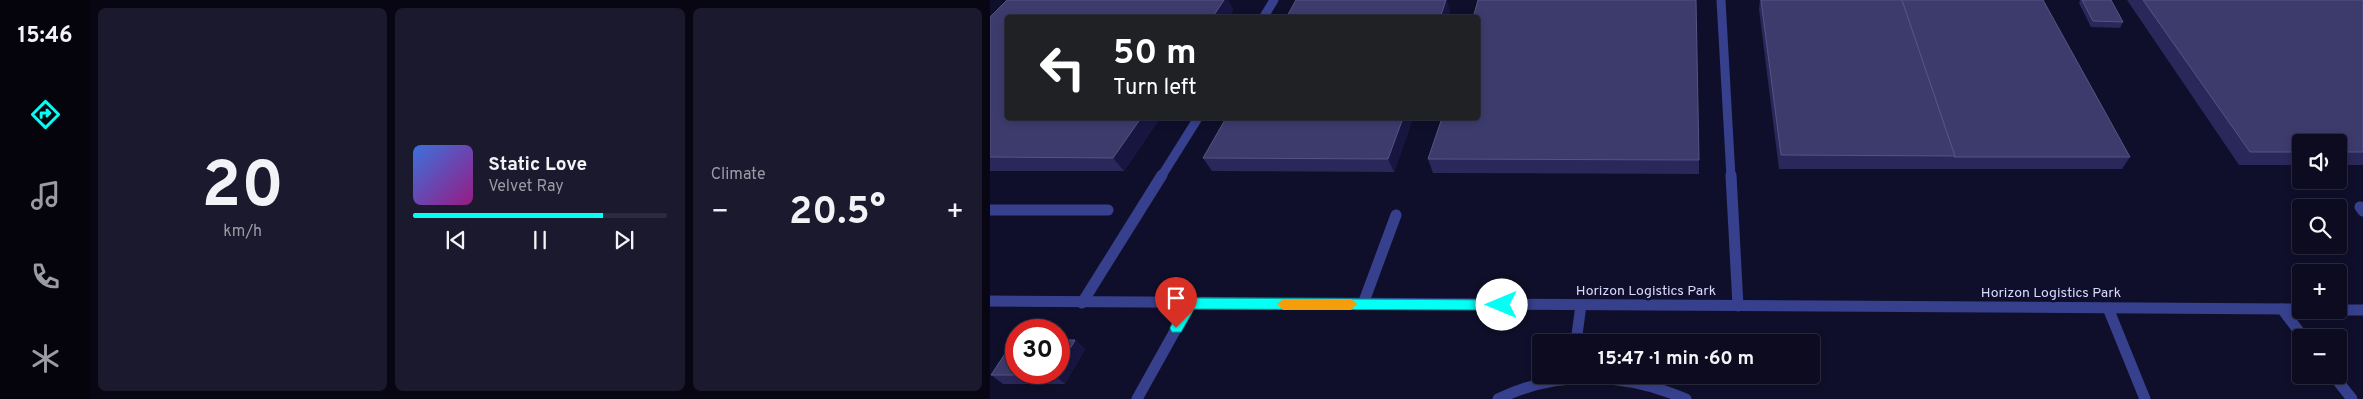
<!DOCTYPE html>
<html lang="en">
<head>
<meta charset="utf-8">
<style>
  body { margin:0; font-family:Overpass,sans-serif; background:#1a192d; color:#f1f3f6; height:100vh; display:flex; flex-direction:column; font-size:19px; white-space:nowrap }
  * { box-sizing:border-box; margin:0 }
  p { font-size:16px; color:#9a9ba5 }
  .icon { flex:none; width:28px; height:28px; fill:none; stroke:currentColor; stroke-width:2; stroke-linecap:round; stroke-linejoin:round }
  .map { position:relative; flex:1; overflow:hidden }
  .panel { display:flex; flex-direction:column; gap:8px; padding:8px; background:#070612; width:900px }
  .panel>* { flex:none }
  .guide { position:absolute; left:15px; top:15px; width:475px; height:105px; border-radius:5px; box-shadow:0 2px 8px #0003,0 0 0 1px #2c2b3e; background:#202124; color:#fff; overflow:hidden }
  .fabs { position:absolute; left:1302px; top:134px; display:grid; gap:10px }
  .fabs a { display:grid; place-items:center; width:55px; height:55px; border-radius:5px; background:#0c0b20; box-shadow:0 2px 8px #0003,0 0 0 1px #2c2b3e; font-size:25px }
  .speed { position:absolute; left:15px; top:319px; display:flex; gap:10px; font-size:25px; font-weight:700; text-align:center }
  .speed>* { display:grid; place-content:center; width:65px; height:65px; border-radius:50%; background:#0c0b20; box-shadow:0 2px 8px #0003,0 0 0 1px #2c2b3e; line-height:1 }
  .speed .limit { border:8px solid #d22; background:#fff; color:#111 }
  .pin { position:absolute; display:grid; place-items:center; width:42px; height:42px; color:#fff; margin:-51px -21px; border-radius:50% 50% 50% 0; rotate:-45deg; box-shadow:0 0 5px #0007 }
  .pin .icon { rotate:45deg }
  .me { position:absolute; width:55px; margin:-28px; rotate:270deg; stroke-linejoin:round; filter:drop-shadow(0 0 4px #0008) }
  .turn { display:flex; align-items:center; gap:18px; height:105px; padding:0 25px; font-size:22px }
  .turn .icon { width:65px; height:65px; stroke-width:2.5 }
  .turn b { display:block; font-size:35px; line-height:42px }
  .big { font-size:38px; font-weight:700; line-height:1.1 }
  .panel .tile { flex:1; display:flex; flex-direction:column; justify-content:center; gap:8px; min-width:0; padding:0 18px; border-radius:8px; background:#1a192d }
  .panel .dial { align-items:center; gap:0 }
  .dial b { font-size:65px; line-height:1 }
  .song { display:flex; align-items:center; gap:15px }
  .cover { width:60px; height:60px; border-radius:8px; background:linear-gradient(135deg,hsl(220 70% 55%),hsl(310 70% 35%)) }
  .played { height:5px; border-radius:2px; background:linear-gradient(90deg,#05fff5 75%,#2c2b3e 75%) }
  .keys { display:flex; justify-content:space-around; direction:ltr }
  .heat { display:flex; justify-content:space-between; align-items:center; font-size:28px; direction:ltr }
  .panel .tiles { flex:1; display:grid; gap:8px; grid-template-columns:repeat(3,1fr) }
  .trip { position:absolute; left:542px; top:334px; width:288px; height:50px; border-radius:5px; background:#0c0b20; box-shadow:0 2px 8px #0003,0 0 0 1px #2c2b3e; font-weight:700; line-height:50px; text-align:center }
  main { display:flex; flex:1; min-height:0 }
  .tabs { display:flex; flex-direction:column; width:90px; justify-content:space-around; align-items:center; background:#05040d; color:#9a9ba5 }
  .tabs .icon { width:35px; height:35px }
  .tabs .current { color:#05fff5 }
  .tabs b { font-size:22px; color:#f1f3f6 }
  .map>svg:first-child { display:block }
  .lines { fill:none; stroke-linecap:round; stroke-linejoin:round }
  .service { stroke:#37408d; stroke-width:11 }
  .minor-far1 { stroke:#37408d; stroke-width:9 }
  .minor { stroke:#37408d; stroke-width:11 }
  .wall { fill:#2a275a }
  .shaded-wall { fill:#181640 }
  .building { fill:#3d3b6c; stroke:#555483 }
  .route { fill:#05fff5; stroke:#03a69f }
  .slow { fill:#f59e0b }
  .labels { text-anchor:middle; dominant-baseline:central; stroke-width:5; stroke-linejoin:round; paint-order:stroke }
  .street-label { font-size:14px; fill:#d9daff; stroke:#100f2b }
</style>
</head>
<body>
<main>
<nav class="tabs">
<b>15:46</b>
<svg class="icon current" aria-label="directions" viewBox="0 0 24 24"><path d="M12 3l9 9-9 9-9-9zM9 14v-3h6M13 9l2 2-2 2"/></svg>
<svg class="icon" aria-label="music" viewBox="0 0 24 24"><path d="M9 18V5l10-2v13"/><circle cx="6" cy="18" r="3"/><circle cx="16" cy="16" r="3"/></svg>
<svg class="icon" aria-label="phone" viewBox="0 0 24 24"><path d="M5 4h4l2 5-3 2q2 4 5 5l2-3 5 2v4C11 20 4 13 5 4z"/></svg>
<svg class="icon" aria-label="climate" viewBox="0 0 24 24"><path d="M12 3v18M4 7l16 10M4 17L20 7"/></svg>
</nav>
<section class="panel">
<div class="tiles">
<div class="tile dial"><b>20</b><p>km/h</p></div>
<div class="tile">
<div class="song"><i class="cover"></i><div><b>Static Love</b><p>Velvet Ray</p></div></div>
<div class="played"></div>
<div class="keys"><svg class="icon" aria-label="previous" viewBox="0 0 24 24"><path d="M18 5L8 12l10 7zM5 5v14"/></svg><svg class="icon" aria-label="pause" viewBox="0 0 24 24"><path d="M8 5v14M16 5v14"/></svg><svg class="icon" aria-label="next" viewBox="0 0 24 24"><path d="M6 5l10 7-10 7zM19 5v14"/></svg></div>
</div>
<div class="tile"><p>Climate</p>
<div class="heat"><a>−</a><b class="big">20.5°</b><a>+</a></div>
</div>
</div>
</section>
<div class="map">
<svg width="1373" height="399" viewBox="0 0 1373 399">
  <rect width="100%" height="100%" fill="#100f2b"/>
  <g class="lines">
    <g class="service">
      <path d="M1370,207L1373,211"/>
      <path d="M0,210H118"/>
      <path d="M373,304L406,215"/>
      <path d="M1118,308L1155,399"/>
      <path d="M1292,309L1314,338"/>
      <path d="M586,342L591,305"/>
      <path d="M1343,375L1362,399"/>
      <path d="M147,399L200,304"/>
      <path d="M508,399C567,370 636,373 696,399"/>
    </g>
    <g class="minor-far1">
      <path d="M731,0L741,177"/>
      <path d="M273,18L284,0"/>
      <path d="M171,177L208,118"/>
    </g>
    <g class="minor">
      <path d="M741,175L748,306"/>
      <path d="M0,301L1311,309"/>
      <path d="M92,303L172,175"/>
      <path d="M1349,310H1373"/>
    </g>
  </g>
  <g class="wall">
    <path d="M17,0H238L243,10L238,18H18L170,118L134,171H0V17Z"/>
    <path d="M770,0H1053L1140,157L1132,169H789L769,9Z"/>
    <path d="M1090,0H1121L1133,22L1130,28L1101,27L1089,3Z"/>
    <path d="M1137,0H1373V165H1349V142H1311V165H1249Z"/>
    <path d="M423,118L404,172L222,171L213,158Z"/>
    <path d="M438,159L709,160V174L443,173Z"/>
    <path d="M85,340L95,349L75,384H13L1,375Z"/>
  </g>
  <g class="shaded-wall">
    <path d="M234,0H238L243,10L238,18H222Z"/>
    <path d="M456,0H457L460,11L458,18H450Z"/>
    <path d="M151,118H170L134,171L123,158Z"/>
    <path d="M413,118H423L404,172L398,159Z"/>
    <path d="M85,340L95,349L75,384L64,375L66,372H69V368Z"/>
  </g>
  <g class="building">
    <path d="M17,0H234L222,18H18V118H151L123,158L0,157V17Z"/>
    <path d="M306,0H456L450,18H296Z"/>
    <path d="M488,0H706L709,160L438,159L452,118H488V18H483Z"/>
    <path d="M771,0H912L965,156L791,155Z"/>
    <path d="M912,0H1053L1140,157H964L965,156Z"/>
    <path d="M1092,0H1121L1133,22L1103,21Z"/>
    <path d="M1153,0H1373V152H1349V142H1311V152H1260Z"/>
    <path d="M236,118H413L398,159L213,158Z"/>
    <path d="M24,340H26V372H66L64,375H1Z"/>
    <path d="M69,340H85L69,368Z"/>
  </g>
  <path class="route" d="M200,298L512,300L518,305L512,310L204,309L191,332H182L180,328L182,324L195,300Z"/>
  <path class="slow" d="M293,299H361L367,304L361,310H293L287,304Z"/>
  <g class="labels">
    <g class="street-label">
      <text x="656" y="291">Horizon Logistics Park</text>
      <text x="1061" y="293">Horizon Logistics Park</text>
    </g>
  </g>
</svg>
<div class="fabs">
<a><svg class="icon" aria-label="sound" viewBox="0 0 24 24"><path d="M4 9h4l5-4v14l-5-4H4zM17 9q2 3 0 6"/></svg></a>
<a><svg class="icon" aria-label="search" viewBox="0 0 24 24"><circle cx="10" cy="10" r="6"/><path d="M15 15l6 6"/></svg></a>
<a>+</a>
<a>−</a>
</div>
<div class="speed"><div class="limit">30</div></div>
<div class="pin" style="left:186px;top:328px;background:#d93025"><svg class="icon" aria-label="arrive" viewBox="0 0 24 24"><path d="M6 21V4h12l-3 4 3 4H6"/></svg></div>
<svg class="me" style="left:512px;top:305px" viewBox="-20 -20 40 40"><circle r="19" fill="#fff"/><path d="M0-13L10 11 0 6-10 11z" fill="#05fff5"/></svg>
<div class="trip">15:47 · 1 min · 60 m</div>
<div class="guide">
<div class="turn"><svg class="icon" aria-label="left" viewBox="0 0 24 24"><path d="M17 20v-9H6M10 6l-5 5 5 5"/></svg><div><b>50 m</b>Turn left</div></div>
</div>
</div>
</main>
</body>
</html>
